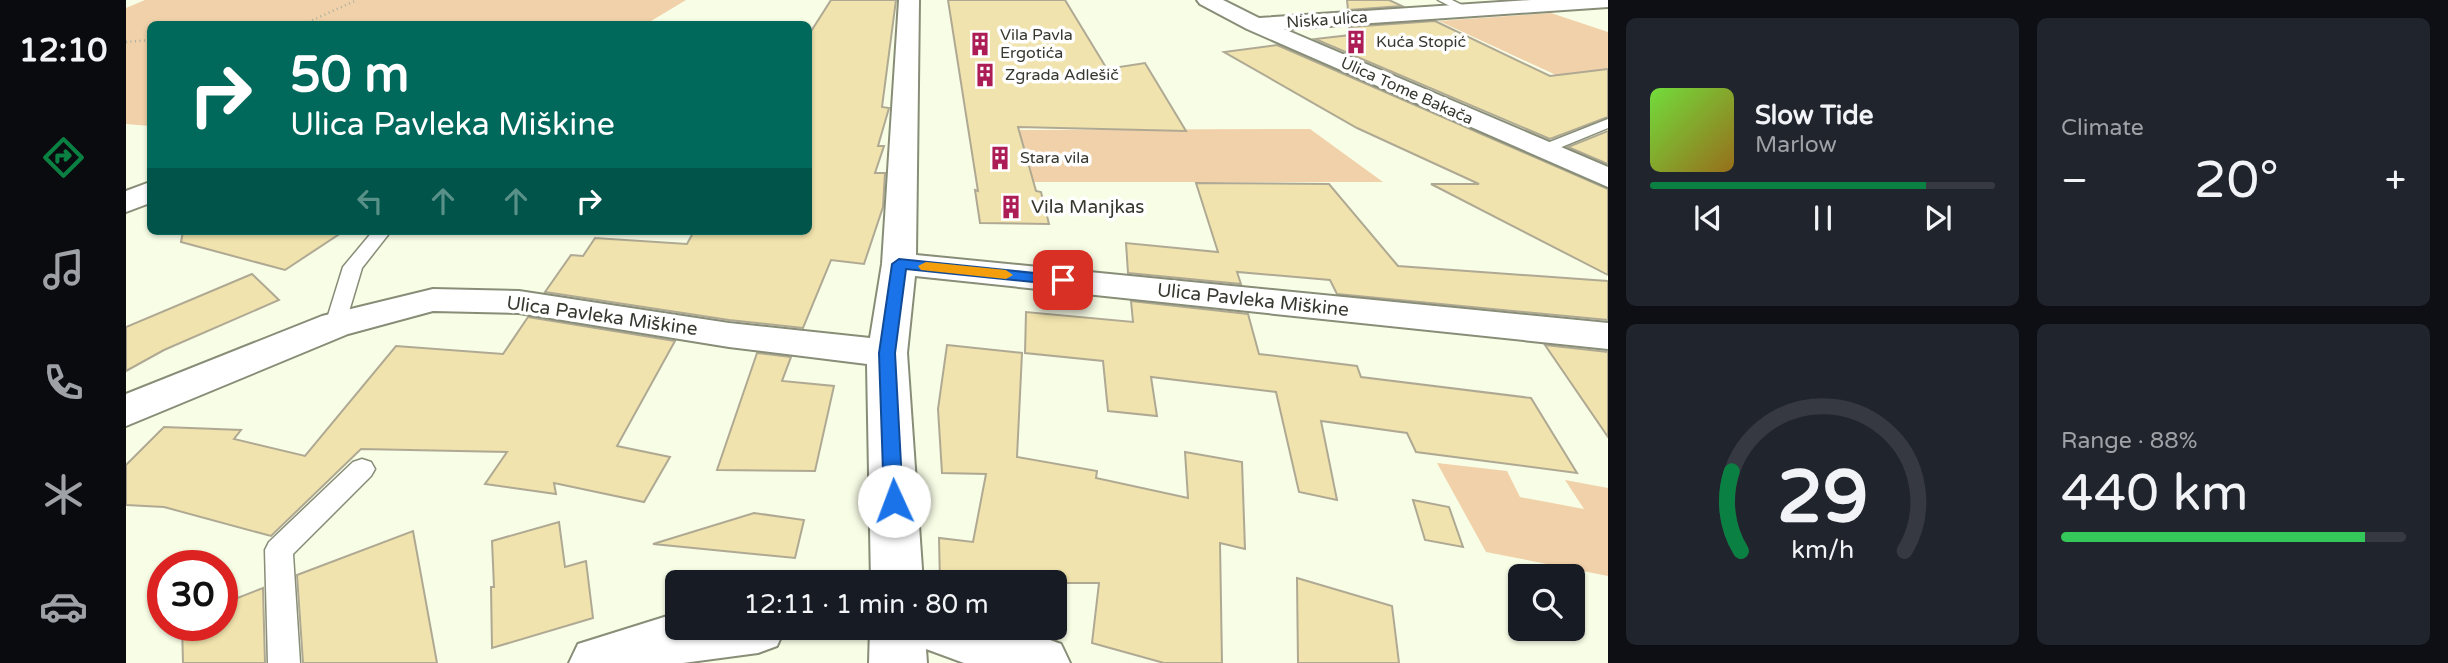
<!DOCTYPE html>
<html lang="en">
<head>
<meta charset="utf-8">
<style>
  body { margin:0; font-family:"Varela Round",sans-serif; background:#20242c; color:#f1f3f6; height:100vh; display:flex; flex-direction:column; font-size:26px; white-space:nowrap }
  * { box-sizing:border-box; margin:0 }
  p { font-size:23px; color:#9ea1a6 }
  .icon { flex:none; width:38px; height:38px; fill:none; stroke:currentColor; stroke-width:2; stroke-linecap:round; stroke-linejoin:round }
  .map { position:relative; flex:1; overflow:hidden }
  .panel { display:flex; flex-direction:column; gap:18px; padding:18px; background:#0d0f14; width:840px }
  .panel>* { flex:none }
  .guide { position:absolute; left:21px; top:21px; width:665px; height:214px; border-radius:10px; box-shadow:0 2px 5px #0004; background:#00695c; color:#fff; overflow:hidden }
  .fabs { position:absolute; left:1382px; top:564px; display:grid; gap:14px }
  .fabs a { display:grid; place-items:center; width:77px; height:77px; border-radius:10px; background:#171b24; box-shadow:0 2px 5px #0004; font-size:35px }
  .speed { position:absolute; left:21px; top:550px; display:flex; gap:14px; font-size:35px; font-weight:700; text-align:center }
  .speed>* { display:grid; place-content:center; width:91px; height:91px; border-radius:50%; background:#171b24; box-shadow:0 2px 5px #0004; line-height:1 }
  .speed .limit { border:10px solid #d22; background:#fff; color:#111 }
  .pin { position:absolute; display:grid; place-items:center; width:60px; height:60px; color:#fff; margin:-30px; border-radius:14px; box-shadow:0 4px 10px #0006 }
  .me { position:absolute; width:77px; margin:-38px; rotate:358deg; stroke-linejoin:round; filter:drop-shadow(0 0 5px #0008) }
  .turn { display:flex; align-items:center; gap:24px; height:147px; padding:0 28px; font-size:32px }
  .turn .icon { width:91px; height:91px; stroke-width:2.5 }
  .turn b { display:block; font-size:49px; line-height:60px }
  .lanes { display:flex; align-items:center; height:66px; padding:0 28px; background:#0003; justify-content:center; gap:35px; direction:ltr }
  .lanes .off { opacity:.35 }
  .big { font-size:52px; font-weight:600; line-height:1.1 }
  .panel .widget { flex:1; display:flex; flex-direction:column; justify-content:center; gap:10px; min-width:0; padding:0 24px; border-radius:10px; background:#20242c }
  .panel .dial { align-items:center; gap:0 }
  .dial svg { height:182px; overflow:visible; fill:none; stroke:#363941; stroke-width:7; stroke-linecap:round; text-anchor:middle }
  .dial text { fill:#f1f3f6; stroke:none }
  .song { display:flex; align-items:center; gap:21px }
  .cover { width:84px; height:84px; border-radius:10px; background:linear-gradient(135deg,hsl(100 70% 55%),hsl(40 70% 35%)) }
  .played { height:7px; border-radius:4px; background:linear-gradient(90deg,#0b8043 80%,#363941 80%) }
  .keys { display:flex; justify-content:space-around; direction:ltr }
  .heat { display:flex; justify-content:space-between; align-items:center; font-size:38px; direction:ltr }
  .charge { height:10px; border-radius:5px; background:linear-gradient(90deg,#34c759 88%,#363941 0) }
  .panel .tiles { flex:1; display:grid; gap:18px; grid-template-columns:repeat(2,1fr) }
  .trip { position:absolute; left:539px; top:570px; width:402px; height:70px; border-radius:10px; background:#171b24; box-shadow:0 2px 5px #0004; font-weight:600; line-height:70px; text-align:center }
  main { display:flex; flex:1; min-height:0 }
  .tabs { display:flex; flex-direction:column; width:126px; justify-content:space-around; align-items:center; background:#090b0e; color:#9ea1a6 }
  .tabs .icon { width:49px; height:49px }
  .tabs .selected { color:#0b8043 }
  .tabs b { font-size:32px; color:#f1f3f6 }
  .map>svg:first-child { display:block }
  .green { fill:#f1d1a9 }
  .building { fill:#f0e3ad; stroke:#afa993; stroke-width:2 }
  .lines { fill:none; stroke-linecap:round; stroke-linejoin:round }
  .lane-casing { stroke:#878d77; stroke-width:3 }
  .street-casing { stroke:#878d77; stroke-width:4 }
  .path { stroke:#abaf9d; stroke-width:2.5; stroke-dasharray:1 3.5; stroke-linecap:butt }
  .lane { fill:#fff; fill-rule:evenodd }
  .street { fill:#fff; fill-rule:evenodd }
  .route { fill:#1a73e8; stroke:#114b97; stroke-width:2 }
  .slow { fill:#f59e0b }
  .labels { text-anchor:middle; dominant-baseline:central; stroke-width:7; stroke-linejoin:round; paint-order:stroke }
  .far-street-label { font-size:16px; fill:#373930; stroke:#fff }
  .far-poi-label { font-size:16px; fill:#373930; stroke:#fff; text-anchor:start }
  .poi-label { font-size:19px; fill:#373930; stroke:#fff; text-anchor:start }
  .street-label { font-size:19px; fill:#373930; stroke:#fff }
</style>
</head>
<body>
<main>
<nav class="tabs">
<b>12:10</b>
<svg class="icon selected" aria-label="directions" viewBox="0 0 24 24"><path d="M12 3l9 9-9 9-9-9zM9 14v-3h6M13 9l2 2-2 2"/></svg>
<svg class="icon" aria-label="music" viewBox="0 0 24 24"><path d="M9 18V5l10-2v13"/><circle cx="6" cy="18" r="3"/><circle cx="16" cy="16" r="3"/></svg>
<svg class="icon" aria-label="phone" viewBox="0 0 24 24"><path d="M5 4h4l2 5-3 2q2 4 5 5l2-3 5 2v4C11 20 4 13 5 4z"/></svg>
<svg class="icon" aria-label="climate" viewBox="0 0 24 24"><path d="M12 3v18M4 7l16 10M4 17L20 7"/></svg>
<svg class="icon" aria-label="car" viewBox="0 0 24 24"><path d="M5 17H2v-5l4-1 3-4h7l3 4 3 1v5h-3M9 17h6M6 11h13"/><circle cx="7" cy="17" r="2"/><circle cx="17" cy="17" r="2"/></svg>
</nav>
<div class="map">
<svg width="1482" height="663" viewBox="0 0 1482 663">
  <rect width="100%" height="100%" fill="#f8fde6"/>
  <g class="green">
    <path d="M19,0H560L520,24H24V126L0,124V8Z"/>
    <path d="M1425,13L1482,32V77L1466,71L1430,75L1313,21Z"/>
    <path d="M1184,129L1257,182H877L874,174H905L897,143L863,142L861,130Z"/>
    <path d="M1311,463L1381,471L1394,497L1458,509L1439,480L1482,488V576L1360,552Z"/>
  </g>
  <g class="building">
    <path d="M705,0H770L756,107L763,108L752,146H758L749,173H759L757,207L738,264L705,260L677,328L603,320L419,292L445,255L457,256L469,238L561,244L568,231H682V36Z"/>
    <path d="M822,0H939L981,69L1019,63L1060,131L892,127L910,191L915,192L923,224L854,223L849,190L852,191Z"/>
    <path d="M1221,0H1263L1276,6L1222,10Z"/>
    <path d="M1309,21L1424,76L1482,69V117L1424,139L1189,39L1224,35L1223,27Z"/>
    <path d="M1151,45L1482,189V275L1305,184H1353L1231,128L1098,52Z"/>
    <path d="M1482,131V164L1442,147Z"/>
    <path d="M1070,183L1203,184L1272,266L1482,281V320L1211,294L1204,280L1111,272L1115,284L1002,273L1000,243L1092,252Z"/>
    <path d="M57,231H218L159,270L55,242Z"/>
    <path d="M126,274L153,300L38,350L0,371V327Z"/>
    <path d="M1005,301L1122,314L1133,354L1231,366L1235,377L1405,398L1451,473L1290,452L1281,433L1195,421L1211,500L1173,492L1150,392L1025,377L1031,416L982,411L977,361L899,353L900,312L1007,322Z"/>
    <path d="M402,317L549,341L491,446L544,457L518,502L428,483L430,494L359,484L381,452L235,449L145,536L38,507L0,505V465L38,427L115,430L108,439L179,456L270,346L377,354Z"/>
    <path d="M821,345L896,353L891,457L971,471L970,478L1062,498L1059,452L1116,462L1119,549L1094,543L1096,663H1038L966,643L973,583H814L813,538L847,542L860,474L816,473L812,409Z"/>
    <path d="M1419,345L1482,352V437Z"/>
    <path d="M631,353L665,357L656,381L708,386L689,471L591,470Z"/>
    <path d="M1287,500L1323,507L1337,547L1299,540Z"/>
    <path d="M628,513L678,520L669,558L527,544Z"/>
    <path d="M433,522L439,567L460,561L467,618L366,648L365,587H368L366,541Z"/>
    <path d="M287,531L311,663H177L171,575Z"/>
    <path d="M1171,578L1266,606L1273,663H1172Z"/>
    <path d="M137,588L139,663H57L56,625H96V604Z"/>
  </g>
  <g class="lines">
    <g class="lane-casing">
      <g id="lane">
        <path d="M1312,0H1326L1346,10L1336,12Z"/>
        <path d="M1482,119V128L1421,153L1416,155L1408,150L1411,147Z"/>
        <path d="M247,231H265L236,268L219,325L216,330H202L199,325L217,267Z"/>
        <path d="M236,459L245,462L249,469L245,476L167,554L174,663H142L139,550L143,542L227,462Z"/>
      </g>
    </g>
    <g class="street-casing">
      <g id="street">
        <path d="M773,0H793L790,255L1482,323V349L789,276L781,353L797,583H745L741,364L603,347L393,313L307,311L222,334L0,426V394L196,316L307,289L393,291L603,323L744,338L756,264Z"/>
        <path d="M1071,0H1097L1133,18L1405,0H1482V7L1158,29L1482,167V187L1121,29L1074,4Z"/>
        <path d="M24,182V203L0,212V191Z"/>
        <path d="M551,613V628H659L651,646L632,653L557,663H443L452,644Z"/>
        <path d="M744,628H891L935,644L944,663H838L800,649L801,663H743Z"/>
      </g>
    </g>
    <g class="path">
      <path d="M178,24L231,0"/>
      <path d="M0,42L24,40"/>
    </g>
    <use href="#lane" class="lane"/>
    <use href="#street" class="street"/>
  </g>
  <path class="route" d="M773,259L937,276L944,280L937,285L780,269L769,353L777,501L775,506L768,509L761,506L758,501L753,353L766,264Z"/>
  <path class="slow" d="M800,262L880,270L887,275L880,279L795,270L792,266Z"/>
  <defs>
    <g id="building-bare" transform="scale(1.89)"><path d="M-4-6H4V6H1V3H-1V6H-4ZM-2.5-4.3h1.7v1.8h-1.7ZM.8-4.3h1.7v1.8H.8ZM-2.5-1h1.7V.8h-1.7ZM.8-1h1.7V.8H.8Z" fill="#ac1c55" stroke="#fff" stroke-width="2.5" paint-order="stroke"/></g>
  </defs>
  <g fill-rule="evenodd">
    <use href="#building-bare" x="1230" y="42"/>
    <use href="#building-bare" x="854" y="44"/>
    <use href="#building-bare" x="859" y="75"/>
    <use href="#building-bare" x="874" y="158"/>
    <use href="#building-bare" x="885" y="207"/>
  </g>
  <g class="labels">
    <g class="far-street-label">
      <text transform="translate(1201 20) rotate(-4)">Niska ulica</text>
      <text transform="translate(1281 91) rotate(24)">Ulica Tome Bakača</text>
    </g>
    <g class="far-poi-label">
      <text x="874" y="35">Vila Pavla<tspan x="874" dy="18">Ergotića</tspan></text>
      <text x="1250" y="42">Kuća Stopić</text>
      <text x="879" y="75">Zgrada Adlešič</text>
      <text x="894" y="158">Stara vila</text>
    </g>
    <g class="poi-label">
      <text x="905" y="207">Vila Manjkas</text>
    </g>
    <g class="street-label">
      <text transform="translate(1127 300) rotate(6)">Ulica Pavleka Miškine</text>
      <text transform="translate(476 316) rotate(8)">Ulica Pavleka Miškine</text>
    </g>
  </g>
</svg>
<div class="fabs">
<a><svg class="icon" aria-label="search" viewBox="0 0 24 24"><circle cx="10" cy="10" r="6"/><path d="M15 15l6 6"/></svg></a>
</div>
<div class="speed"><div class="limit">30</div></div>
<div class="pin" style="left:937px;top:280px;background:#d93025"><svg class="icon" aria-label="arrive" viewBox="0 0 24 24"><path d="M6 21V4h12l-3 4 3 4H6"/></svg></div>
<svg class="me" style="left:768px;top:501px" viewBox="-20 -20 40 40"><circle r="19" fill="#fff"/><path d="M0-13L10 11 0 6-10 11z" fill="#1a73e8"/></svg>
<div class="trip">12:11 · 1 min · 80 m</div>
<div class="guide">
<div class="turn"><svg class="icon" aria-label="right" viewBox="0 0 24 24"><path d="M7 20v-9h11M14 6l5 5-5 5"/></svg><div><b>50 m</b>Ulica Pavleka Miškine</div></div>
<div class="lanes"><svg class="icon off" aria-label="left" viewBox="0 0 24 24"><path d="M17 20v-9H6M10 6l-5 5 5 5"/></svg><svg class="icon off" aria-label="ahead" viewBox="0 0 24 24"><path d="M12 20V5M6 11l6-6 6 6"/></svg><svg class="icon off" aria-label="ahead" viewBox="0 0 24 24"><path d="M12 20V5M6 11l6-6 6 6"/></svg><svg class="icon" aria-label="right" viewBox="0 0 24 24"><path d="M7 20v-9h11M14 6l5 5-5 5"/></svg></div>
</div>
</div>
<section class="panel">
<div class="tiles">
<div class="widget">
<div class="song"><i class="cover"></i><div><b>Slow Tide</b><p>Marlow</p></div></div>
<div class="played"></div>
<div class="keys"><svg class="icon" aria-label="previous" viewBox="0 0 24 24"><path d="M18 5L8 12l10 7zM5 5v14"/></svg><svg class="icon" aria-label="pause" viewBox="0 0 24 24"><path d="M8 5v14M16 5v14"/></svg><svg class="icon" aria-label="next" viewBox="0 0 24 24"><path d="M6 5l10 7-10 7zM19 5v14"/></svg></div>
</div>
<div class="widget"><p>Climate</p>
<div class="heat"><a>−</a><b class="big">20°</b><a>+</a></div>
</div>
<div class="widget dial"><svg viewBox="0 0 100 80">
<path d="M14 69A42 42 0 1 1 86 69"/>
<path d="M14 69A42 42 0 0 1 10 34" stroke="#0b8043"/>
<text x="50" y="56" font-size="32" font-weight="700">29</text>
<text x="50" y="72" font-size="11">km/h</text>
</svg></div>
<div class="widget"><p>Range · 88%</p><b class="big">440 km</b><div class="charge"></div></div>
</div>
</section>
</main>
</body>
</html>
